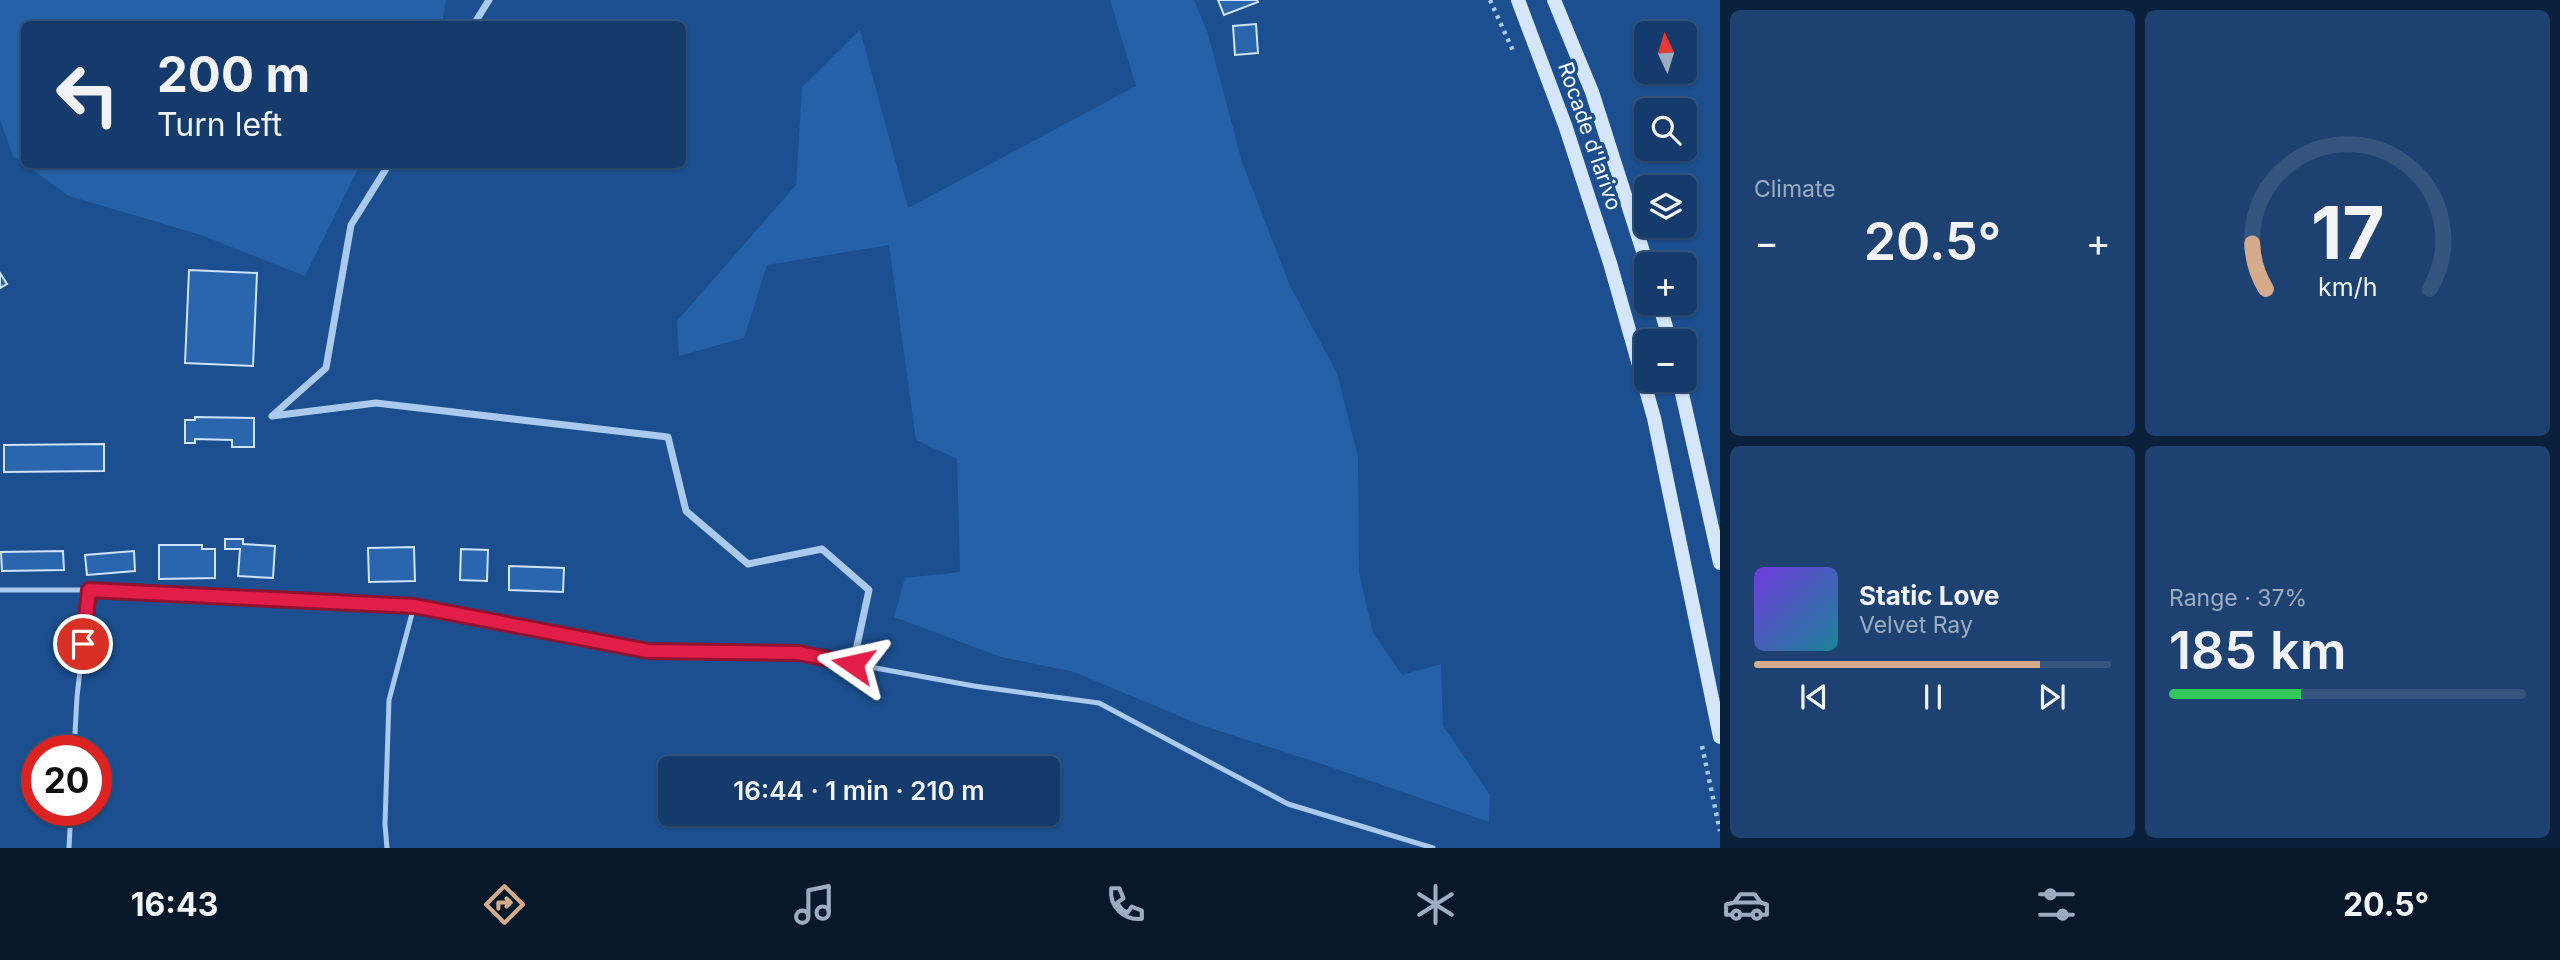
<!DOCTYPE html>
<html lang="en">
<head>
<meta charset="utf-8">
<style>
  body { margin:0; font-family:Inter,sans-serif; background:#1d4271; color:#f1f3f6; height:100vh; display:flex; flex-direction:column; font-size:26px; white-space:nowrap }
  * { box-sizing:border-box; margin:0 }
  p { font-size:23px; color:#9dadc1 }
  .icon { flex:none; width:38px; height:38px; fill:none; stroke:currentColor; stroke-width:2; stroke-linecap:round; stroke-linejoin:round }
  .map { position:relative; flex:1; overflow:hidden }
  .sheet { display:flex; flex-direction:column; gap:10px; padding:10px; background:#0b203b; width:840px }
  .sheet>* { flex:none }
  .guide { position:absolute; left:21px; top:21px; width:665px; height:147px; border-radius:10px; box-shadow:0 2px 5px #0004,0 0 0 2px #33557e; background:#143b6b; color:#f1f3f6; overflow:hidden }
  .needle { width:46px; rotate:356deg }
  .tools { position:absolute; left:1634px; top:21px; display:grid; gap:14px }
  .tools a { display:grid; place-items:center; width:63px; height:63px; border-radius:10px; background:#143b6b; box-shadow:0 2px 5px #0004,0 0 0 2px #33557e; font-size:35px }
  .speed { position:absolute; left:21px; top:735px; display:flex; gap:14px; font-size:35px; font-weight:700; text-align:center }
  .speed>* { display:grid; place-content:center; width:91px; height:91px; border-radius:50%; background:#143b6b; box-shadow:0 2px 5px #0004,0 0 0 2px #33557e; line-height:1 }
  .speed .limit { border:10px solid #d22; background:#fff; color:#111 }
  .pin { position:absolute; display:grid; place-items:center; width:60px; height:60px; color:#fff; margin:-30px; border:4px solid #fff; border-radius:50%; box-shadow:0 2px 7px #0007 }
  .me { position:absolute; width:77px; margin:-38px; rotate:281deg; stroke-linejoin:round; filter:drop-shadow(0 0 5px #0008) }
  .turn { display:flex; align-items:center; gap:24px; height:147px; padding:0 21px; font-size:32px }
  .turn .icon { width:91px; height:91px; stroke-width:2.5 }
  .turn b { display:block; font-size:49px; line-height:60px }
  .big { font-size:52px; font-weight:600; line-height:1.1 }
  .sheet .tile { flex:1; display:flex; flex-direction:column; justify-content:center; gap:10px; min-width:0; padding:0 24px; border-radius:10px; background:#1d4271 }
  .sheet .dial { align-items:center; gap:0 }
  .dial svg { height:182px; overflow:visible; fill:none; stroke:#33557e; stroke-width:7; stroke-linecap:round; text-anchor:middle }
  .dial text { fill:#f1f3f6; stroke:none }
  .song { display:flex; align-items:center; gap:21px }
  .cover { width:84px; height:84px; border-radius:10px; background:linear-gradient(135deg,hsl(260 70% 55%),hsl(190 70% 35%)) }
  .played { height:7px; border-radius:4px; background:linear-gradient(90deg,#d6ab8b 80%,#33557e 80%) }
  .keys { display:flex; justify-content:space-around; direction:ltr }
  .heat { display:flex; justify-content:space-between; align-items:center; font-size:38px; direction:ltr }
  .charge { height:10px; border-radius:5px; background:linear-gradient(90deg,#34c759 37%,#33557e 0) }
  .sheet .tiles { flex:1; display:grid; gap:10px; grid-template-columns:repeat(2,1fr) }
  .trip { position:absolute; left:658px; top:756px; width:402px; height:70px; border-radius:10px; background:#143b6b; box-shadow:0 2px 5px #0004,0 0 0 2px #33557e; font-weight:600; line-height:70px; text-align:center }
  .tab-bar { display:flex; height:112px; justify-content:space-around; align-items:center; background:#08182b; color:#9dadc1 }
  .tab-bar .icon { width:49px; height:49px }
  .tab-bar .current { color:#d6ab8b }
  .tab-bar b { font-size:32px; color:#f1f3f6 }
  main { display:flex; flex:1; min-height:0 }
  .map>svg:first-child { display:block }
  .green { fill:#2461a8 }
  .building { fill:#2a66ad; stroke:#cfe3fa; stroke-width:2 }
  .lines { fill:none; stroke-linecap:round; stroke-linejoin:round }
  .path { stroke:#a9c9ee; stroke-width:4.5; stroke-dasharray:3.5 5; stroke-linecap:butt }
  .service { stroke:#a9c9ee; stroke-width:5 }
  .minor { stroke:#a9c9ee; stroke-width:7 }
  .secondary { stroke:#d6e6fa; stroke-width:14 }
  .route-casing { stroke:#92132f; stroke-width:18 }
  .route { stroke:#e11d48; stroke-width:12 }
  .labels { text-anchor:middle; dominant-baseline:central; stroke-width:7; stroke-linejoin:round; paint-order:stroke }
  .street-label { font-size:21px; fill:#fff; stroke:#1b4f8f }
</style>
</head>
<body>
<main>
<div class="map">
<svg width="1720" height="848" viewBox="0 0 1720 848">
  <rect width="100%" height="100%" fill="#1b4f8f"/>
  <g class="green">
    <path d="M0,0H446L442,24H24V164L13,156L0,120Z"/>
    <path d="M1110,0H1194L1208,34L1242,162L1290,286L1337,373L1358,457L1359,573L1373,633L1402,675L1441,664L1443,726L1490,795L1489,822L1322,764L1201,725L1074,672L1001,657L894,617L905,578L960,572L957,459L916,440L889,245L767,265L744,338L679,356L677,321L796,185L802,87L860,30L908,208L1136,86Z"/>
    <path d="M26,165H360L305,276L201,235L69,196Z"/>
  </g>
  <g class="building">
    <path d="M1218,0H1257L1258,2L1224,15Z"/>
    <path d="M1256,24L1258,53L1235,55L1233,26Z"/>
    <path d="M189,270L257,273L253,366L185,363Z"/>
    <path d="M0,273L7,284L0,288Z"/>
    <path d="M195,417L254,418V447H232V440L195,439V443H185V420H195Z"/>
    <path d="M104,444V471L4,472V445Z"/>
    <path d="M225,539H243V544L275,546L273,578L238,576L240,549H225Z"/>
    <path d="M159,545H202V549H215V578L159,579Z"/>
    <path d="M414,547L415,581L369,582L368,548Z"/>
    <path d="M461,549L488,550L487,581L460,580Z"/>
    <path d="M63,551L64,570L2,571L1,552Z"/>
    <path d="M134,551L135,571L87,575L85,555Z"/>
    <path d="M509,566L564,568L563,592L509,590Z"/>
  </g>
  <g class="lines">
    <g class="path">
      <path d="M1490,0L1514,53"/>
      <path d="M1702,746L1720,831"/>
    </g>
    <g class="service">
      <path d="M0,590H89L414,606L648,651L799,654L974,686L1099,703L1288,804L1433,848"/>
      <path d="M74,751L77,697L89,590"/>
      <path d="M69,848L71,810"/>
      <path d="M387,848L385,824L389,700L414,606"/>
    </g>
    <g class="minor">
      <path d="M474,24L489,0"/>
      <path d="M389,164L351,225L326,368L272,416L376,403L668,437L686,511L748,564L822,549L869,590L853,664"/>
    </g>
    <g class="secondary">
      <path d="M1518,0L1565,125L1610,263L1654,418L1720,737"/>
      <path d="M1554,0L1592,92L1647,264"/>
      <path d="M1659,303L1670,341"/>
      <path d="M1679,380L1720,563"/>
    </g>
  </g>
  <g class="lines">
    <g class="route-casing">
      <path id="route" d="M83,644L89,590L414,606L648,651L799,653L853,664"/>
    </g>
    <use href="#route" class="route"/>
  </g>
  <g class="labels">
    <g class="street-label">
      <text transform="translate(1590 136) rotate(71)">Rocade d'Iarivo</text>
    </g>
  </g>
</svg>
<div class="tools">
<a><svg class="needle" viewBox="-14 -14 28 28"><path d="M0-13l5 13h-10z" fill="#e53935"/><path d="M0 13l5-13h-10z" fill="#9dadc1"/></svg></a>
<a><svg class="icon" aria-label="search" viewBox="0 0 24 24"><circle cx="10" cy="10" r="6"/><path d="M15 15l6 6"/></svg></a>
<a><svg class="icon" aria-label="layers" viewBox="0 0 24 24"><path d="M12 4l9 5-9 5-9-5zM3 14l9 5 9-5"/></svg></a>
<a>+</a>
<a>−</a>
</div>
<div class="speed"><div class="limit">20</div></div>
<div class="pin" style="left:83px;top:644px;background:#d93025"><svg class="icon" aria-label="arrive" viewBox="0 0 24 24"><path d="M6 21V4h12l-3 4 3 4H6"/></svg></div>
<svg class="me" style="left:853px;top:664px" viewBox="-20 -20 40 40"><path d="M0-17L14 15 0 8-14 15z" fill="#e11d48" stroke="#fff" stroke-width="4"/></svg>
<div class="trip">16:44 · 1 min · 210 m</div>
<div class="guide">
<div class="turn"><svg class="icon" aria-label="left" viewBox="0 0 24 24"><path d="M17 20v-9H6M10 6l-5 5 5 5"/></svg><div><b>200 m</b>Turn left</div></div>
</div>
</div>
<section class="sheet">
<div class="tiles">
<div class="tile"><p>Climate</p>
<div class="heat"><a>−</a><b class="big">20.5°</b><a>+</a></div>
</div>
<div class="tile dial"><svg viewBox="0 0 100 80">
<path d="M14 69A42 42 0 1 1 86 69"/>
<path d="M14 69A42 42 0 0 1 8 49" stroke="#d6ab8b"/>
<text x="50" y="56" font-size="32" font-weight="700">17</text>
<text x="50" y="72" font-size="11">km/h</text>
</svg></div>
<div class="tile">
<div class="song"><i class="cover"></i><div><b>Static Love</b><p>Velvet Ray</p></div></div>
<div class="played"></div>
<div class="keys"><svg class="icon" aria-label="previous" viewBox="0 0 24 24"><path d="M18 5L8 12l10 7zM5 5v14"/></svg><svg class="icon" aria-label="pause" viewBox="0 0 24 24"><path d="M8 5v14M16 5v14"/></svg><svg class="icon" aria-label="next" viewBox="0 0 24 24"><path d="M6 5l10 7-10 7zM19 5v14"/></svg></div>
</div>
<div class="tile"><p>Range · 37%</p><b class="big">185 km</b><div class="charge"></div></div>
</div>
</section>
</main>
<nav class="tab-bar">
<b>16:43</b>
<svg class="icon current" aria-label="directions" viewBox="0 0 24 24"><path d="M12 3l9 9-9 9-9-9zM9 14v-3h6M13 9l2 2-2 2"/></svg>
<svg class="icon" aria-label="music" viewBox="0 0 24 24"><path d="M9 18V5l10-2v13"/><circle cx="6" cy="18" r="3"/><circle cx="16" cy="16" r="3"/></svg>
<svg class="icon" aria-label="phone" viewBox="0 0 24 24"><path d="M5 4h4l2 5-3 2q2 4 5 5l2-3 5 2v4C11 20 4 13 5 4z"/></svg>
<svg class="icon" aria-label="climate" viewBox="0 0 24 24"><path d="M12 3v18M4 7l16 10M4 17L20 7"/></svg>
<svg class="icon" aria-label="car" viewBox="0 0 24 24"><path d="M5 17H2v-5l4-1 3-4h7l3 4 3 1v5h-3M9 17h6M6 11h13"/><circle cx="7" cy="17" r="2"/><circle cx="17" cy="17" r="2"/></svg>
<svg class="icon" aria-label="filters" viewBox="0 0 24 24"><path d="M4 7h16M4 17h16"/><circle cx="9" cy="7" r="2"/><circle cx="15" cy="17" r="2"/></svg>
<b>20.5°</b>
</nav>
</body>
</html>
